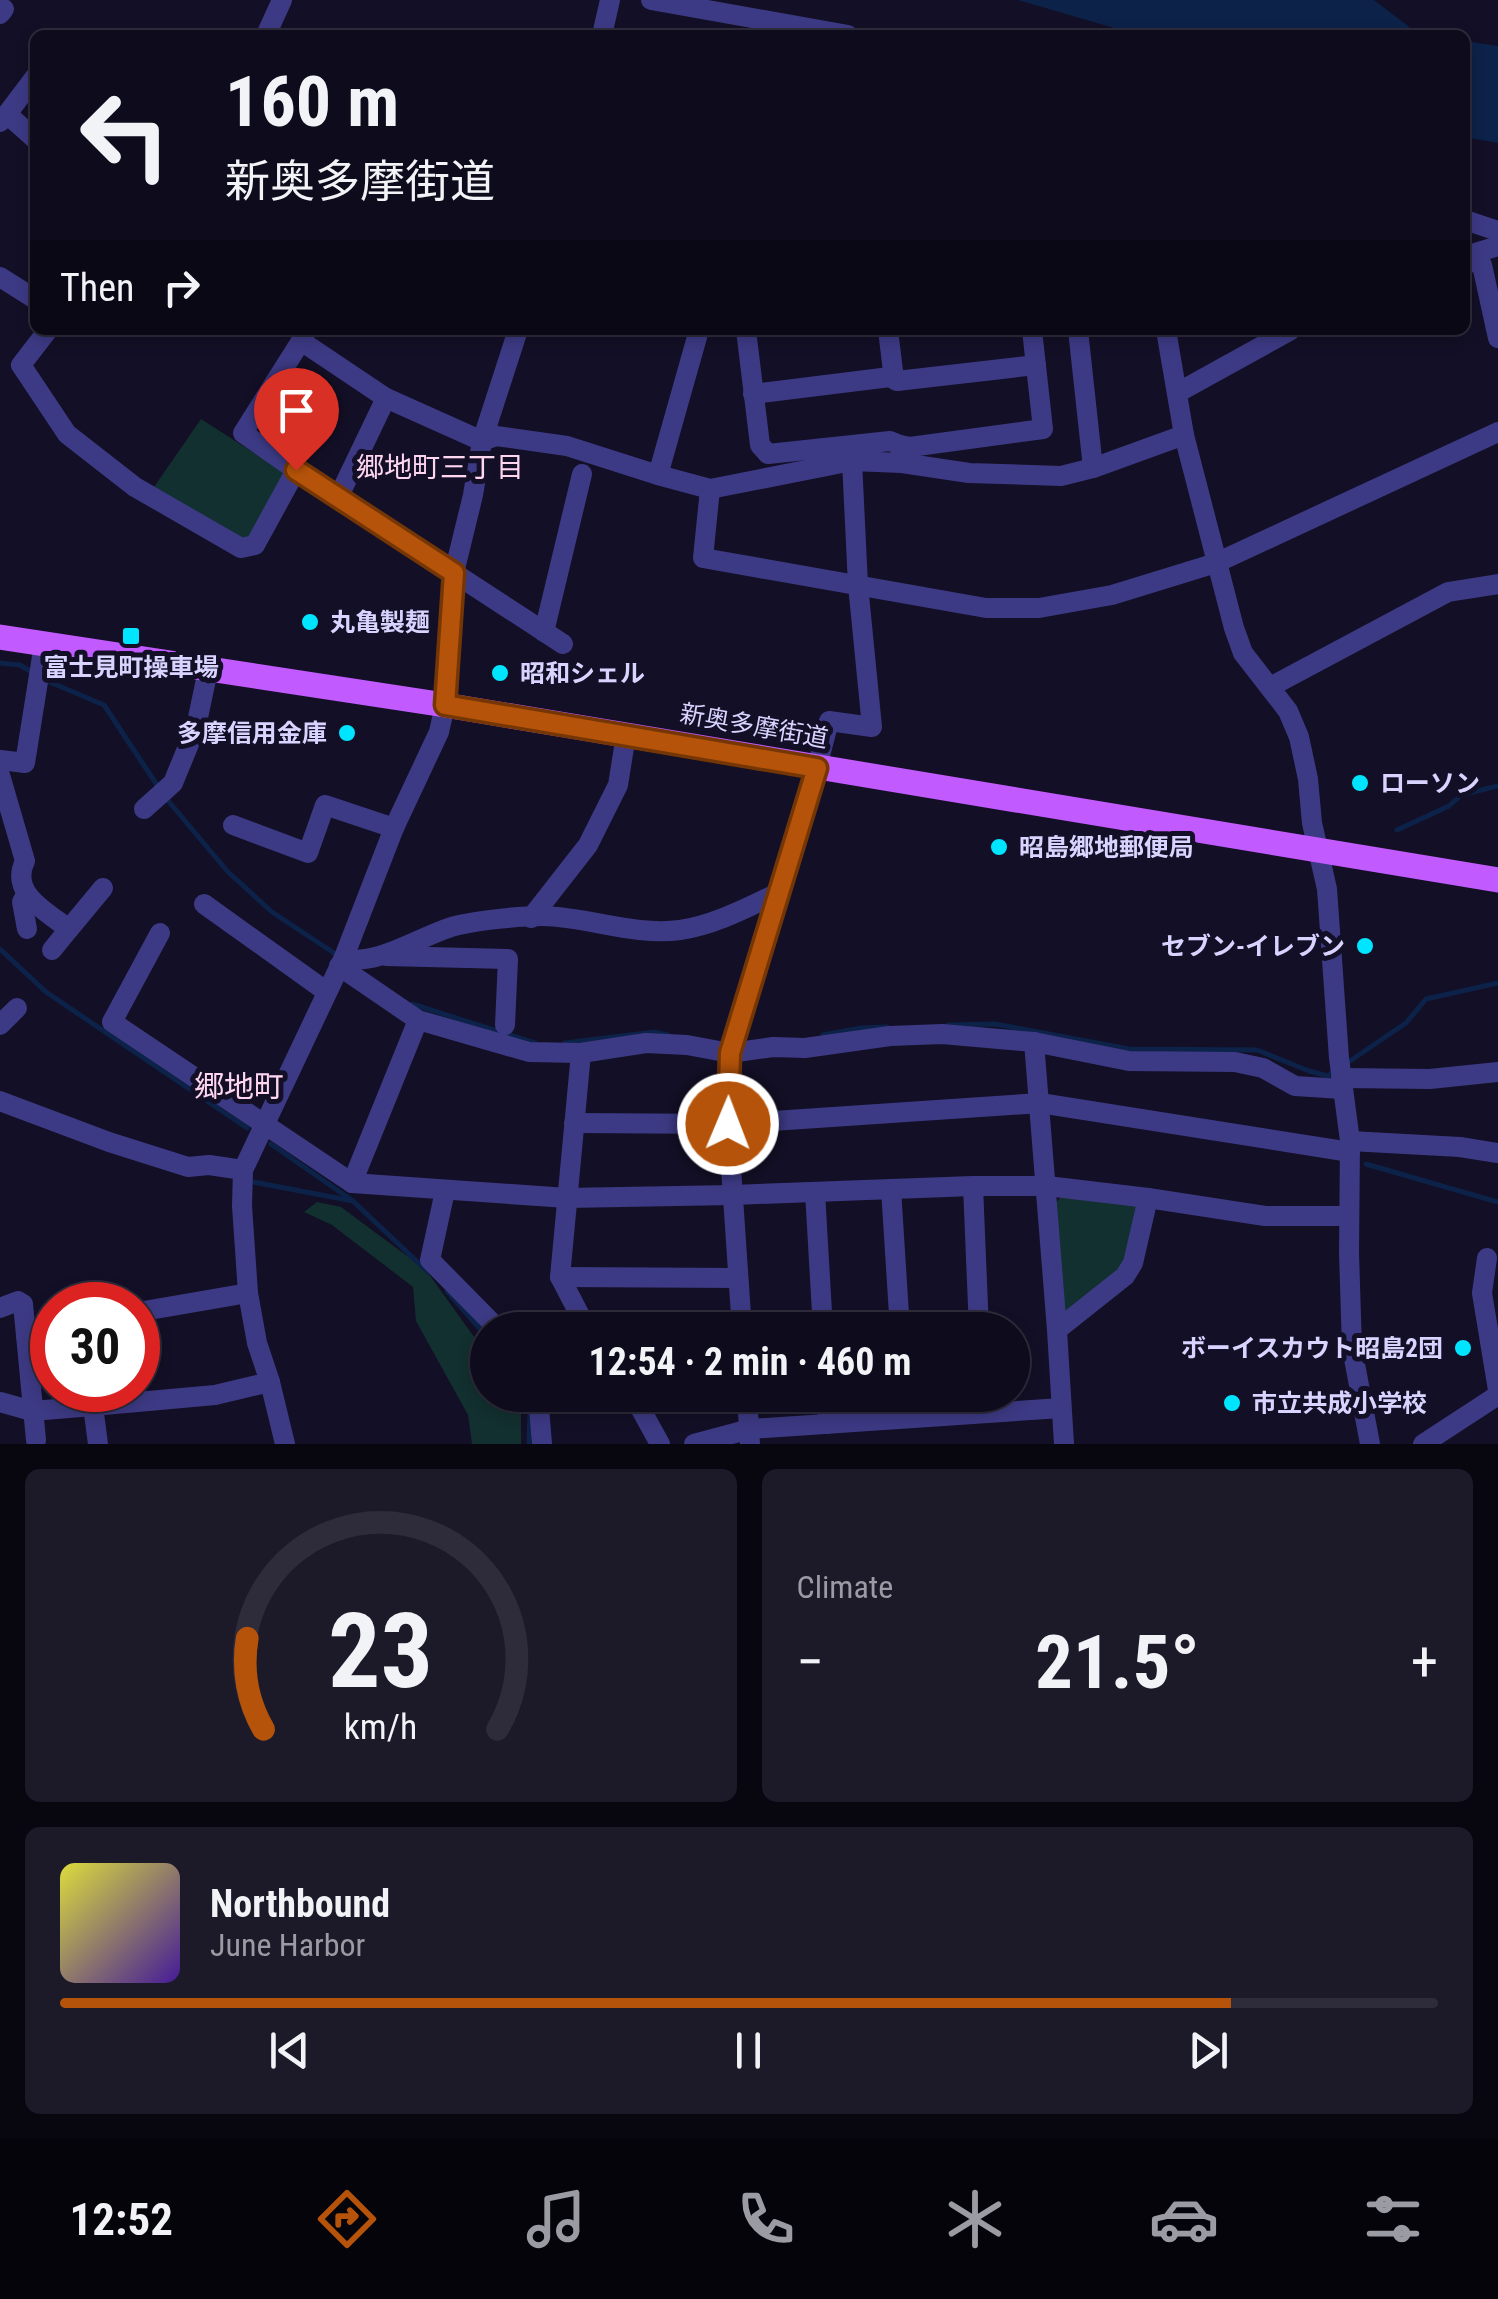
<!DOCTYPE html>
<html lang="en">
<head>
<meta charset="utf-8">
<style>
  body { margin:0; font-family:"Roboto Condensed","Noto Sans JP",sans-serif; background:#1c1929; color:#f1f3f6; height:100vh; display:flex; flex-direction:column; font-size:38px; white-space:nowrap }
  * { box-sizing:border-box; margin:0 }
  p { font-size:32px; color:#9b9ba3 }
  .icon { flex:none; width:55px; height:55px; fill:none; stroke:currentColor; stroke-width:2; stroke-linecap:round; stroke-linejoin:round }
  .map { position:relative; height:1444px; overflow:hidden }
  .details { display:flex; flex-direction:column; gap:25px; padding:25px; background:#08060f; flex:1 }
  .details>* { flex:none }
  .top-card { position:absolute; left:30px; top:30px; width:1440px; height:305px; border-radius:15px; box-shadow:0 5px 15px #0003,0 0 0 2px #2e2b3b; background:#0e0b1c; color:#f1f3f6; overflow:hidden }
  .speed { position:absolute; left:30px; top:1282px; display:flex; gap:20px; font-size:50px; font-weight:700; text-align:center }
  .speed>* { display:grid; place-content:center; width:130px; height:130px; border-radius:50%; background:#0e0b1c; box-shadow:0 5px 15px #0003,0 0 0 2px #2e2b3b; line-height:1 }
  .speed .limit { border:15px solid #d22; background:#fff; color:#111 }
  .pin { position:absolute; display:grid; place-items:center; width:85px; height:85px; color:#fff; margin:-102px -42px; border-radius:50% 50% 50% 0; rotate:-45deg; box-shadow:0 0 10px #0007 }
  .pin .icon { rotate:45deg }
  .me { position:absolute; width:110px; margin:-55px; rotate:1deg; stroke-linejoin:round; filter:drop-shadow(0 0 8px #0008) }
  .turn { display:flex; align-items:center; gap:35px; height:210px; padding:0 30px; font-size:45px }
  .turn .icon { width:130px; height:130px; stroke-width:2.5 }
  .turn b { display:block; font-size:70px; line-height:85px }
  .then { display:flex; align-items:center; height:95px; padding:0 30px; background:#0003; gap:20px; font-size:38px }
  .big { font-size:75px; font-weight:700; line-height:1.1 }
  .details .card { flex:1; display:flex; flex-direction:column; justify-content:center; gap:15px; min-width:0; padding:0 35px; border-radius:15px; background:#1c1929 }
  .details .dial { align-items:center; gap:0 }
  .dial svg { height:260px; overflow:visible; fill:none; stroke:#2e2b3b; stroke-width:7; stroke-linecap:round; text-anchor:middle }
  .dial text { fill:#f1f3f6; stroke:none }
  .song { display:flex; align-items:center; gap:30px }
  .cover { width:120px; height:120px; border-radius:15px; background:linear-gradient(135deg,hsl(60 70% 55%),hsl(260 70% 35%)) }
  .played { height:10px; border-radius:5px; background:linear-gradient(90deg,#b45309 85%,#2e2b3b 85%) }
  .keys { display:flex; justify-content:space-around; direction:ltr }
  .heat { display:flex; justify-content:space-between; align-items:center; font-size:55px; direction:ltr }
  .details .tiles { flex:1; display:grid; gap:25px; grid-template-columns:1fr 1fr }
  .card:last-child { grid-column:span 2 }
  .trip { position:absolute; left:470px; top:1312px; width:560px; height:100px; border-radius:50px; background:#0e0b1c; box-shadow:0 5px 15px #0003,0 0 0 2px #2e2b3b; font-weight:700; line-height:100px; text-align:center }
  .dock { display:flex; height:160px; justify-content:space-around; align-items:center; background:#06040b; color:#9b9ba3 }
  .dock .icon { width:70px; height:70px }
  .dock .current { color:#b45309 }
  .dock b { font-size:45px; color:#f1f3f6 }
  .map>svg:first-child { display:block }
  .green { fill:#12302f }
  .water { fill:#0c2248 }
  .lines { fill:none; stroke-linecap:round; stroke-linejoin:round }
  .stream { stroke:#0c2248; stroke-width:5 }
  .minor { stroke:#3d3a85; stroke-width:20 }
  .major { stroke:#c25bff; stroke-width:25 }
  .route-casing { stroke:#753606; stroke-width:25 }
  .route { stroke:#b45309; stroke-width:18 }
  .poi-dot { fill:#00e5ff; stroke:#130f26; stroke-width:4 }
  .labels { text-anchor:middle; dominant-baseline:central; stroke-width:10; stroke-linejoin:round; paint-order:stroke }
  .poi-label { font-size:25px; font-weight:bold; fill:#d9d4ff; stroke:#130f26; text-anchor:start }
  .street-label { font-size:25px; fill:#d9d4ff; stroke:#130f26 }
  .neighbourhood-label { font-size:28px; fill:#ffd6f0; stroke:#130f26 }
  .quarter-label { font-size:30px; fill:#ffd6f0; stroke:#130f26 }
</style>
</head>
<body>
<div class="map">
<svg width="1498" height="1444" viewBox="0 0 1498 1444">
  <rect width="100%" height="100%" fill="#130f26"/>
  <g class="green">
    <path d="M201,419L285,473L249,538L240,540L154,487Z"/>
    <path d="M1062,1196L1139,1205L1129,1260L1064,1313L1054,1204Z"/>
    <path d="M317,1202L341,1207L426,1270L487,1355L488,1395H512L521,1414V1444H472L468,1415L416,1321L413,1287L332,1225L304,1212Z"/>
  </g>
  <g class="water">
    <path d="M1018,0H1374L1416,32L1433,35H1138Z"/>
    <path d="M1465,41L1498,46V143L1465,137Z"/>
  </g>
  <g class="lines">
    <g class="stream">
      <path d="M0,663L20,665L35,674"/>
      <path d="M45,680L104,705L159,788"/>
      <path d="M165,797L228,872L272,912L340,957"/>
      <path d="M1397,830L1449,806L1461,795L1498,786"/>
      <path d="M0,949L46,992L247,1128"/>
      <path d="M412,1004L535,1043"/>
      <path d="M948,1025L995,1024L1129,1049L1257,1050L1309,1071L1328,1076L1333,1072"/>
      <path d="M823,1035L861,1028L887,1027"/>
      <path d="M565,1043L654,1032L668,1035"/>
      <path d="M1347,1063L1406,1023L1426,999L1498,983"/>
      <path d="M271,1144L353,1201L428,1272"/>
      <path d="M1366,1164L1498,1202"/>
      <path d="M248,1181L353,1201"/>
      <path d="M447,1291L488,1338"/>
      <path d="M523,1395L530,1407L529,1444"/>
    </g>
    <g class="minor">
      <path d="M651,0L848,35"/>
      <path d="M0,14L4,9"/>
      <path d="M266,35L282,0"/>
      <path d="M602,35L610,0"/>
      <path d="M7,114L35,77"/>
      <path d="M0,122L7,114L35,139"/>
      <path d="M1465,220L1498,231"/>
      <path d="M1465,256L1498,246"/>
      <path d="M1465,259L1482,265L1498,338"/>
      <path d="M0,277L35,299"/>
      <path d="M48,330L21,365L67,434L135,487L241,548L255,545L296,470L563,644"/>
      <path d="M307,330L301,341L386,398L482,441L496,436L567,446L658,475L710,489L852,461L902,463L969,473L1061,476L1093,468L1184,435"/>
      <path d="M746,330L760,445L768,454L890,441L900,445"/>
      <path d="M888,330L894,379"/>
      <path d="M1078,330L1093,468"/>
      <path d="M1166,330L1184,435L1234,628L1243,653L1288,711L1299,737L1308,779L1312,823L1327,889L1339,1058L1350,1141L1349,1253L1352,1348L1370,1444"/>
      <path d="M1177,393L1291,330"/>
      <path d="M753,394L890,377L897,381L1036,365"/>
      <path d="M902,463L900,445L910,447L1043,429L1032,330"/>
      <path d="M296,470L243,433L301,341"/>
      <path d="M658,475L699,330"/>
      <path d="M710,489L703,558L986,608H1039L1112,595L1216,563L1498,432"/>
      <path d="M338,498L386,398"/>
      <path d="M544,632L582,474"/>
      <path d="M1270,687L1448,592L1498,584"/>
      <path d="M0,760L25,763L44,644"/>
      <path d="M0,775L25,861C9,893 47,912 69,929L103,888"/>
      <path d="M144,809L173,783L196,727L208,670"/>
      <path d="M233,825L308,853L325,805L394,828"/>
      <path d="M26,895L22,902L27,929"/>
      <path d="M204,904L327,992"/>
      <path d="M531,918L588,845L618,785L626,735"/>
      <path d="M160,933L112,1022L352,1183L567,1198L732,1195L973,1186H1047L1148,1198L1265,1216H1349"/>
      <path d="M52,950L69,929"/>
      <path d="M386,956L508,959L505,1025"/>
      <path d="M344,957C373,970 428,931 459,925C482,920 520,916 543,916C589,917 633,936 680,930C715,925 748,907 780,892"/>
      <path d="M339,966L418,1020L529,1052L581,1053L646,1043L687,1045L730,1053L773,1047L805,1048L890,1036L942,1034L1034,1042L1129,1061L1235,1062L1263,1068L1295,1086L1342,1089"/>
      <path d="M0,1025L17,1008"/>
      <path d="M1034,1042L1057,1330L1064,1444"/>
      <path d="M581,1053L560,1277L586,1327L592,1330"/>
      <path d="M1341,1078L1430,1079L1498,1072"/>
      <path d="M0,1101L109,1142L188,1167L209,1165L243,1170"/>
      <path d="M574,1123L728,1124L1040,1103L1350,1152"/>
      <path d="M1350,1141L1460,1147L1498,1153"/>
      <path d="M352,1183L418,1020"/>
      <path d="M973,1186L979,1330"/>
      <path d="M891,1189L900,1330"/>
      <path d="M445,1191L430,1260L499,1330"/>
      <path d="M815,1192L823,1330"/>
      <path d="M1487,1258L1482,1293L1498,1390"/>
      <path d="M560,1277L738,1278"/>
      <path d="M0,1308L18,1301L23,1304L36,1440"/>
      <path d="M138,1312L248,1293"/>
      <path d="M742,1330L728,1124L730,1053L817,767L829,721L872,727L858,585L852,461"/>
      <path d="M1057,1330L1125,1276L1133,1263L1148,1198"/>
      <path d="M26,1336L52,1329"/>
      <path d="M538,1395L542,1444"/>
      <path d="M633,1395L660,1444"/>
      <path d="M747,1395L750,1444"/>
      <path d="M827,1395L828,1424"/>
      <path d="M0,1402L32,1411L93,1406L215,1395L270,1382"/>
      <path d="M93,1406L98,1444"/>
      <path d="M285,1444L270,1382L257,1343L248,1293L242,1206L243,1170L344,957L394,828L439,732L445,705L454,573L473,495L482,441L518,330"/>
      <path d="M694,1444L750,1429L1061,1408"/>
      <path d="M1423,1444L1498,1395"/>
    </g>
    <path class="major" d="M0,637L445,705L1498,880"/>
  </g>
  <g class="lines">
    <g class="route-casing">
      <path id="route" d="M296,470L454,573L445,705L817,768L730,1053L728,1124"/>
    </g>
    <use href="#route" class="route"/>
  </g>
  <g class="poi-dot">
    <circle cx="310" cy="622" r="10"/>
    <rect x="121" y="626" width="20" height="20" rx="5"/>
    <circle cx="500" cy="673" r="10"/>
    <circle cx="347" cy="733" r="10"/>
    <circle cx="1360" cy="783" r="10"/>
    <circle cx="999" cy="847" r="10"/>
    <circle cx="1365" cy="946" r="10"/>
    <circle cx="1463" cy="1348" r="10"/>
    <circle cx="1232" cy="1403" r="10"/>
  </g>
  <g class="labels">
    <g class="poi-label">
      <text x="330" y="622">丸亀製麺</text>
      <text x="131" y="667" text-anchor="middle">富士見町操車場</text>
      <text x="520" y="673">昭和シェル</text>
      <text x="327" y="733" text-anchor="end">多摩信用金庫</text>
      <text x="1380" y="783">ローソン</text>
      <text x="1019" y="847">昭島郷地郵便局</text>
      <text x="1345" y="946" text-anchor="end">セブン-イレブン</text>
      <text x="1443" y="1348" text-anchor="end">ボーイスカウト昭島2団</text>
      <text x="1252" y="1403">市立共成小学校</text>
    </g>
    <g class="street-label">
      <text transform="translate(754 726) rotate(10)">新奥多摩街道</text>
    </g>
    <g class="neighbourhood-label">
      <text x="440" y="467">郷地町三丁目</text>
    </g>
    <g class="quarter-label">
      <text x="239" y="1086">郷地町</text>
    </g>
  </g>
</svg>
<div class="speed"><div class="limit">30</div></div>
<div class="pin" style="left:296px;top:470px;background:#d93025"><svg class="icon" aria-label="arrive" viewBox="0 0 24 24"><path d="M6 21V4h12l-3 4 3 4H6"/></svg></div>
<svg class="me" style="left:728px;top:1124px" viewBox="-20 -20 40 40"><circle r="17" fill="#b45309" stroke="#fff" stroke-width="3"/><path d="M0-11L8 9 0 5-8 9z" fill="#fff"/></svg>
<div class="trip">12:54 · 2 min · 460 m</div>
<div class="top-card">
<div class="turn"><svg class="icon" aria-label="left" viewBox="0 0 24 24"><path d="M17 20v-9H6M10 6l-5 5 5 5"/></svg><div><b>160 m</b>新奥多摩街道</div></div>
<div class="then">Then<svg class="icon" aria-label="right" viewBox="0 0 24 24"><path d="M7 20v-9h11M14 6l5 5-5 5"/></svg></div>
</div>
</div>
<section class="details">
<div class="tiles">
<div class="card dial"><svg viewBox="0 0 100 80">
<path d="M14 69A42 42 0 1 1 86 69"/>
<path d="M14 69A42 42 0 0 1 9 41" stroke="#b45309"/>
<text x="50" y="56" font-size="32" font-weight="700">23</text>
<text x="50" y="72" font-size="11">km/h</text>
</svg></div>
<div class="card"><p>Climate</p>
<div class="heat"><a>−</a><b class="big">21.5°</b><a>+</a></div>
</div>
<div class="card">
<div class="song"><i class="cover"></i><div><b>Northbound</b><p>June Harbor</p></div></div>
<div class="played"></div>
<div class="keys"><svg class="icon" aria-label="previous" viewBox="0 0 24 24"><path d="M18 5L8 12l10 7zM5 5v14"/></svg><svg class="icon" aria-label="pause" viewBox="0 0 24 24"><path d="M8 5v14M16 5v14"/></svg><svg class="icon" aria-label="next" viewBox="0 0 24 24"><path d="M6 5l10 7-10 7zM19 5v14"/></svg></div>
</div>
</div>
</section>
<nav class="dock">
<b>12:52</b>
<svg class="icon current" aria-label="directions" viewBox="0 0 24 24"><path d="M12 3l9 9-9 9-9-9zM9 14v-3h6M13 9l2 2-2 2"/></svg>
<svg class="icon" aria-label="music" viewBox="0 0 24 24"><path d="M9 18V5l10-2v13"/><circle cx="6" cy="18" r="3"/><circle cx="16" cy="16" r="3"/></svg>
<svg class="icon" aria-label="phone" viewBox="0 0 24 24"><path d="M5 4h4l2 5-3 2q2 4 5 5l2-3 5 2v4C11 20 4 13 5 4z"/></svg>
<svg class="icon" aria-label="climate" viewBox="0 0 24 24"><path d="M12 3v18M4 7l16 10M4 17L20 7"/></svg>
<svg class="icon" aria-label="car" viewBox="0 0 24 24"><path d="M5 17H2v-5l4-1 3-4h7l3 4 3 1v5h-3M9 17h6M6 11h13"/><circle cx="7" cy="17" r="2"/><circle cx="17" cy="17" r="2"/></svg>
<svg class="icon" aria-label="filters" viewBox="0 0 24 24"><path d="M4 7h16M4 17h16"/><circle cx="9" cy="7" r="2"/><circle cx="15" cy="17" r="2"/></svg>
</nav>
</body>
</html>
